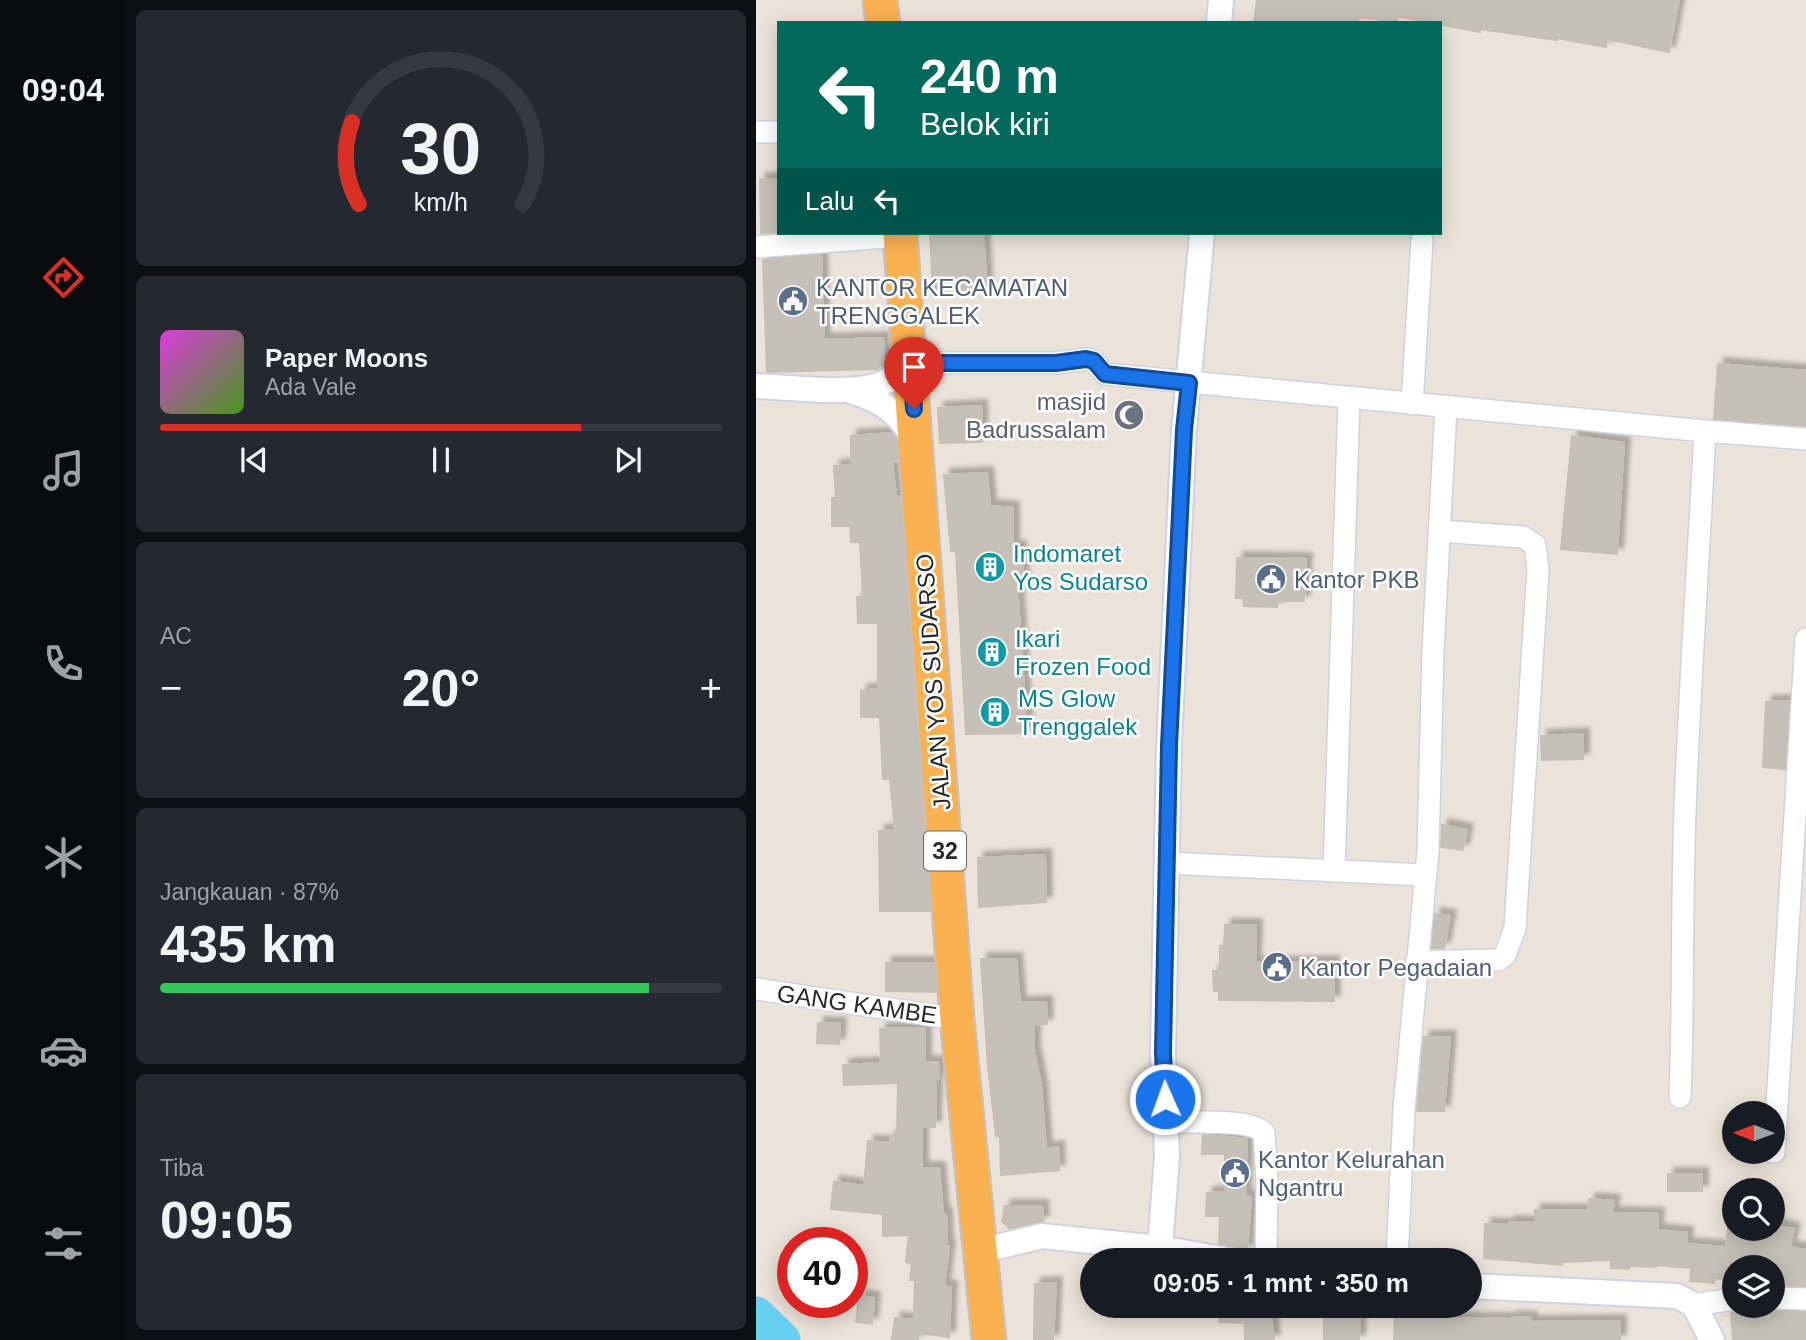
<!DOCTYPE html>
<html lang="id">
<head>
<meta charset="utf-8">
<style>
  body { margin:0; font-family:Arial,sans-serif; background:#242831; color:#f1f3f6; height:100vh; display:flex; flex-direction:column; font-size:26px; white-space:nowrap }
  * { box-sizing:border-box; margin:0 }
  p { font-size:23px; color:#9ea1a6 }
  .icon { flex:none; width:38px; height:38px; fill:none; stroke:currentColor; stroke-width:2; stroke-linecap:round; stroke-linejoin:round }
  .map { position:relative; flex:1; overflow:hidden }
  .drawer { display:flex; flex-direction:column; gap:10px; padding:10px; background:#0d0f14; width:630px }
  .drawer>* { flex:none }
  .guide { position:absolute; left:21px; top:21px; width:665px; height:214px; border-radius:0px; box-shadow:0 4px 18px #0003; background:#00695c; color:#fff; overflow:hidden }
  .needle { width:46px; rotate:271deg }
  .fabs { position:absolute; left:966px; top:1101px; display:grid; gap:14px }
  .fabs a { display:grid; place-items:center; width:63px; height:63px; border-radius:50%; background:#171b24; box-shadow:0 4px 18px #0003; font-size:35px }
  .speed { position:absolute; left:21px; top:1227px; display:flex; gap:14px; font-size:35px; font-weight:700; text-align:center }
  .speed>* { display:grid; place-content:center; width:91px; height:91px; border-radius:50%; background:#171b24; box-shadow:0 4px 18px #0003; line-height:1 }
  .speed .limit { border:10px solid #d22; background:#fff; color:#111 }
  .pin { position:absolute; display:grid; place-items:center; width:60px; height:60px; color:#fff; margin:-72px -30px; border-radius:50% 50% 50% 0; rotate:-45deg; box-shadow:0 0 7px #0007 }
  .pin .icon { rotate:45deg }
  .me { position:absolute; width:77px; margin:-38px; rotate:358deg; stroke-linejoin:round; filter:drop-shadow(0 0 5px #0008) }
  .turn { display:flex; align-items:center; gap:24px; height:147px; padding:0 28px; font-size:32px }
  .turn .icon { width:91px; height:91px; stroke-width:2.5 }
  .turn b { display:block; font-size:49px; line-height:60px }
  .then { display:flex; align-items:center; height:66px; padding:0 28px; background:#0003; gap:14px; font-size:26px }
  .big { font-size:52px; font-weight:800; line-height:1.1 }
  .drawer .card { flex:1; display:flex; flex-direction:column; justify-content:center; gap:10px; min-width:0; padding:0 24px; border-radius:10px; background:#242831 }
  .drawer .dial { align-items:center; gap:0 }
  .dial svg { height:182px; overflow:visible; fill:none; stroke:#363941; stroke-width:7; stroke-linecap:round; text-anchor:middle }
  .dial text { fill:#f1f3f6; stroke:none }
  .song { display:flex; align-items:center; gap:21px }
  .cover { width:84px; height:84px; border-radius:10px; background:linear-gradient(135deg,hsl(300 70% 55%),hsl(100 70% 35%)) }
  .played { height:7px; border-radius:4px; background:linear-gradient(90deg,#d93025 75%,#363941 75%) }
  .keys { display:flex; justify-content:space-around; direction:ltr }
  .heat { display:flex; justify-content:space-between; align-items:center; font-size:38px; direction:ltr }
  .charge { height:10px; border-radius:5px; background:linear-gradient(90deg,#34c759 87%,#363941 0) }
  .trip { position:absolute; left:324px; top:1248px; width:402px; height:70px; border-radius:35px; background:#171b24; box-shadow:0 4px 18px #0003; font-weight:800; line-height:70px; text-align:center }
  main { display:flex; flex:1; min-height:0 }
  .tabs { display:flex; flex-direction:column; width:126px; justify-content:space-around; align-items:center; background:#090b0e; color:#9ea1a6 }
  .tabs .icon { width:49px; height:49px }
  .tabs .on { color:#d93025 }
  .tabs b { font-size:32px; color:#f1f3f6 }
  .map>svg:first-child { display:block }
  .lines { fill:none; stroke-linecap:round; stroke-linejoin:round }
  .river { stroke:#68d1f1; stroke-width:37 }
  .building { fill:#c6c0b9; stroke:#c6bfb3; stroke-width:2; filter:url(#shadow) }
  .minor-casing { stroke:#ced3e2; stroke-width:24 }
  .tertiary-casing { stroke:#ced3e2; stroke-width:28 }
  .trunk-casing { stroke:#c3c3c3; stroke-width:37 }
  .minor { stroke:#fff; stroke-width:21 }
  .tertiary { stroke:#fff; stroke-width:24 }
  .trunk { stroke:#fab152; stroke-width:33 }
  .route-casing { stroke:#114b97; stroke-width:18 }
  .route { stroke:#1a73e8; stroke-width:12 }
  .labels { text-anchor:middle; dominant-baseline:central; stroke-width:5; stroke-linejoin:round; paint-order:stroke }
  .shield { fill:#fff; stroke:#686868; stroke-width:2 }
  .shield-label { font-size:23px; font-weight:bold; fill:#282828 }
  .service-label { font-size:24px; fill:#4e5e75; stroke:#fff; text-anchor:start }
  .worship-label { font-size:24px; fill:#5b616d; stroke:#fff; text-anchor:end }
  .culture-label { font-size:24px; fill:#0d838f; stroke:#fff; text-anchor:start }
  .street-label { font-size:24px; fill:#282828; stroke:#fff }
</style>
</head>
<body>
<main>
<nav class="tabs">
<b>09:04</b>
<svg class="icon on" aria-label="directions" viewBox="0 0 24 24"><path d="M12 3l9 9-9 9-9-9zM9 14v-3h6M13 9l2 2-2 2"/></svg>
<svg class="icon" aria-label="music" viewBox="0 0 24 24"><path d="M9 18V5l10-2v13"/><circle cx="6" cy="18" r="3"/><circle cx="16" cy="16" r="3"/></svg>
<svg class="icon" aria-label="phone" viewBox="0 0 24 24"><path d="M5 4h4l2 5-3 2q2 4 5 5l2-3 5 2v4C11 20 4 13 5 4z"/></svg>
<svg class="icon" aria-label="climate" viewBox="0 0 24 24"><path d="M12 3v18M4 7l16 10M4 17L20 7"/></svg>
<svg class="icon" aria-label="car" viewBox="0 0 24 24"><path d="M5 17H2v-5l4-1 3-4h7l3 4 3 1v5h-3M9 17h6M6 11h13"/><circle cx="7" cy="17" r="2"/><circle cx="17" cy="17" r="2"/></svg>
<svg class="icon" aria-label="filters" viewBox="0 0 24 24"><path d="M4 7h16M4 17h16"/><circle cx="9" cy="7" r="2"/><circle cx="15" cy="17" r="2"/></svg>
</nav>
<section class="drawer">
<div class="card dial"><svg viewBox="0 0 100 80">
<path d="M14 69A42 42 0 1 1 86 69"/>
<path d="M14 69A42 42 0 0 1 11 33" stroke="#d93025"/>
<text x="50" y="56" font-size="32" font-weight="700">30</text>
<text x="50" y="72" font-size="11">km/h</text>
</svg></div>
<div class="card">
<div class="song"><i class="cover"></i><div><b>Paper Moons</b><p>Ada Vale</p></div></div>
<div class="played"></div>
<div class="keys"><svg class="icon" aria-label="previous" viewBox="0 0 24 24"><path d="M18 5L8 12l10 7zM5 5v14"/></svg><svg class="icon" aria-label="pause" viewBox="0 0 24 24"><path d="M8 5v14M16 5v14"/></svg><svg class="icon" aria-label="next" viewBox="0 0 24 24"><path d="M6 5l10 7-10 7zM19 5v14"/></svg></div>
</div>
<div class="card"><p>AC</p>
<div class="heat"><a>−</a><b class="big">20°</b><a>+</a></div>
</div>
<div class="card"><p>Jangkauan · 87%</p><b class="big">435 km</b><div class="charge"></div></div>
<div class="card"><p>Tiba</p><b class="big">09:05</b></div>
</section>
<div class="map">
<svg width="1050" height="1340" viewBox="0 0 1050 1340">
  <defs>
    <filter id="shadow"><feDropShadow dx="6" dy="-6" stdDeviation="2" flood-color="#0004"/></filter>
  </defs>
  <rect width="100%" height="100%" fill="#ebe3d9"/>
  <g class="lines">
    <path class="river" d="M0,1315L26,1340"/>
  </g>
  <g class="building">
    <path d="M501,0H923L913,52L851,39L850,47L801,38V40L724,29V32L641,16L640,22L603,17L602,23H498Z"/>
    <path d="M4,179H23V232L5,233Z"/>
    <path d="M174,233H227L231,289L177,291Z"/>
    <path d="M65,255L68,340L127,338L128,363L121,369L11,372L7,260Z"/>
    <path d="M962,364L1050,371V426L958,419Z"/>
    <path d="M225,406L226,442L184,443L182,408Z"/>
    <path d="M136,433L140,439L141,462H136L140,496H144L174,911H124L123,831L139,830L134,779H127L124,717H105V691L122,689V623H102L101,597L107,596L104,542H95L94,526H76V498H80L78,466L95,465V436Z"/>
    <path d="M816,436L868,443L861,554L805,549Z"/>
    <path d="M231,473L234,506L257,508V547H264L268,583L261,584L271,733L210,734L200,551H195L188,475Z"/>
    <path d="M481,558L550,559L548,601H522L521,607L488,606L487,598H480Z"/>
    <path d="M1033,701L1029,769L1007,767L1010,702Z"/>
    <path d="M827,734V759L786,760L785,736Z"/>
    <path d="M686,825L711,830L707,850L685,847Z"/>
    <path d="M289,855L290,902L223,907L222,858Z"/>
    <path d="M679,914L694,916L688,948H676Z"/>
    <path d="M469,925H500L499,963L577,962L578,1001L463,1000V991H458L457,971H464V946H468Z"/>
    <path d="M225,959H260L264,1003L290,1002L291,1024L278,1025V1050L285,1086L290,1149L302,1147L303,1170L245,1175L244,1136H240L232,1067Z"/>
    <path d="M130,963H178L180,992L130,991Z"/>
    <path d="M62,1023L84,1024L83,1044L61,1043Z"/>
    <path d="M169,1028V1062H183L182,1080L180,1079L179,1127H166V1168H183L187,1214H190L191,1246H193L188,1286L195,1287L193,1337L163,1333L162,1340H149L136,1339L139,1318L158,1320L159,1280H154L156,1263L150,1262L153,1235L127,1236V1214L75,1209L78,1182L108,1186L112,1141L134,1143V1136H141L142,1083L88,1085L87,1065L125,1063L124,1029Z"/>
    <path d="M668,1037H694L688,1111H661Z"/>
    <path d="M447,1135L491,1139L489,1196L495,1197L491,1251L463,1243L464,1216H450L451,1193L469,1192V1154H446Z"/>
    <rect x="912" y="1174" width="34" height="17"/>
    <path d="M833,1199L858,1201L856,1213L902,1214L901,1230L931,1233L930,1244L970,1247L972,1228H1017V1225L1038,1229L1034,1247L1050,1250V1286L1017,1285V1267H978V1281L959,1278L958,1283L934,1281L935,1268L900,1265V1267L874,1266L873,1269L855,1268V1260L806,1262V1265L728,1258L729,1224L753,1225V1222L779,1223V1210L832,1211Z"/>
    <path d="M249,1206H286L287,1221L254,1229L246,1221Z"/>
    <path d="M300,1283L297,1340H278L279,1284Z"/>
    <path d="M103,1296L118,1298L116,1324L100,1322Z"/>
    <path d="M464,1306H487L486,1323L463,1322Z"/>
    <path d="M568,1306H604L603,1340H568Z"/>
    <path d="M514,1307L518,1340H489L488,1311Z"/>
    <path d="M1012,1310L1050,1312V1340H977L975,1313Z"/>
    <path d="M639,1312H657L656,1318L756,1319V1317L775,1318V1322L864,1321V1340H638Z"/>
  </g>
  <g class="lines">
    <g class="minor-casing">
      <g id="minor">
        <path d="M0,132H23"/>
        <path d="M0,247L144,236"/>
        <path d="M155,363H300L330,359L338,361L349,374L949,431"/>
        <path d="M656,404L666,240"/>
        <path d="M410,863L669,875"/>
        <path d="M578,871L593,399"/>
        <path d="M660,962L743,960L749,955L759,928L782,569L779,545L767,537L683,531"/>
        <path d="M0,989L201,1019"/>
        <path d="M924,1097C928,993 925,889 930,785C935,667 943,549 949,431L1050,439"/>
        <path d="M410,1122C430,1123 496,1118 508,1133L511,1180L510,1260"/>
        <path d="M1018,1152L1050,639"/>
        <path d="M641,1260L648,1109L672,851L677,651L690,406"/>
        <path d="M1017,1298L1050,1299"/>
        <path d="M938,1305L978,1299"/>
      </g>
    </g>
    <g class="tertiary-casing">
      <g id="tertiary">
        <path d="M463,23L465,0"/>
        <path d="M0,386C32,387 109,398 134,379C144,371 147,357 151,345"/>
        <path d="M94,391C123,399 148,414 158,443"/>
        <path d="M404,1248L411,1156L407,1052L413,746L428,430L446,233"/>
        <path d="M224,1251L286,1236L404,1248L472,1260"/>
        <path d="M714,1286L921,1296L938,1305L956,1340"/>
      </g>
    </g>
    <g class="trunk-casing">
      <g id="trunk">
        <path d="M124,0L127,23"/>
        <path d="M144,233L201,1019L233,1340"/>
      </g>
    </g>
    <use href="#minor" class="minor"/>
    <use href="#tertiary" class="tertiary"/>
    <use href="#trunk" class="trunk"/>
  </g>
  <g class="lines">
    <g class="route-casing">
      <path id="route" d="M158,409L155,363H300L330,359L338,361L349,374L433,383L428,430L413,746L407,1052L409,1099"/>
    </g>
    <use href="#route" class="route"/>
  </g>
  <defs>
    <g id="civic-disc" transform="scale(1.575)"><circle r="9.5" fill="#5c6f8a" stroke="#fff"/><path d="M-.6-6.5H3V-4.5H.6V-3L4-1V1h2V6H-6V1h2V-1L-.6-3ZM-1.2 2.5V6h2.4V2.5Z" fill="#fff"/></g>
    <g id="mosque-disc" transform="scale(1.575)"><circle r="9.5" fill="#6b7280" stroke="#fff"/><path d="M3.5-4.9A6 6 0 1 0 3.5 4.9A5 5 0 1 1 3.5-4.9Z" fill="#fff"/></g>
    <g id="building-disc" transform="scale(1.575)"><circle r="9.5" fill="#0f9aa8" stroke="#fff"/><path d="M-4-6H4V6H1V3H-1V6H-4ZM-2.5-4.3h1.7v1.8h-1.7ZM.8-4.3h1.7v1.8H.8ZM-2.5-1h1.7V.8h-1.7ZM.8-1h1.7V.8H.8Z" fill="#fff"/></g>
  </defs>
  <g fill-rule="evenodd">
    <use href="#civic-disc" x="37" y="301"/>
    <use href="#mosque-disc" x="373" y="415"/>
    <use href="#building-disc" x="234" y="567"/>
    <use href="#civic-disc" x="515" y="579"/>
    <use href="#building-disc" x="236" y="652"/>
    <use href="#building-disc" x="239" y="712"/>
    <use href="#civic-disc" x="521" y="967"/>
    <use href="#civic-disc" x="479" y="1173"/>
  </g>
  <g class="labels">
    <rect class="shield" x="168" y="831.5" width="42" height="39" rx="5"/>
    <g class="shield-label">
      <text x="189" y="851">32</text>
    </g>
    <g class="service-label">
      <text x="60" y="287">KANTOR KECAMATAN<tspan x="60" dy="28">TRENGGALEK</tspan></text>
      <text x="538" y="579">Kantor PKB</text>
      <text x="544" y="967">Kantor Pegadaian</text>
      <text x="502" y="1159">Kantor Kelurahan<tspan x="502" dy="28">Ngantru</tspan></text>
    </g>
    <g class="worship-label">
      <text x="350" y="401">masjid<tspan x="350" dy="28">Badrussalam</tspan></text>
    </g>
    <g class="culture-label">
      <text x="257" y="553">Indomaret<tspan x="257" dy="28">Yos Sudarso</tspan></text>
      <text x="259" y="638">Ikari<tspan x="259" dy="28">Frozen Food</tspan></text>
      <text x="262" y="698">MS Glow<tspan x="262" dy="28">Trenggalek</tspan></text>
    </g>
    <g class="street-label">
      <text transform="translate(177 682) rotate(-94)">JALAN YOS SUDARSO</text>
      <text transform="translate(101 1004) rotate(8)">GANG KAMBE</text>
    </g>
  </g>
</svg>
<div class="fabs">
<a><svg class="needle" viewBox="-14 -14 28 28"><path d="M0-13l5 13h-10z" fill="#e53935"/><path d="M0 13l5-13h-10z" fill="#9ea1a6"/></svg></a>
<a><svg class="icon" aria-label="search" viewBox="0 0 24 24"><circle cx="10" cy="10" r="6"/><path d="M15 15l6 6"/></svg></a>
<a><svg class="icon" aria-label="layers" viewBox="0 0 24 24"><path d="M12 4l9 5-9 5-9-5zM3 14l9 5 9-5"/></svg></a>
</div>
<div class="speed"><div class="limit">40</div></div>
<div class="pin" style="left:158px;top:409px;background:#d93025"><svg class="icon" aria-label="arrive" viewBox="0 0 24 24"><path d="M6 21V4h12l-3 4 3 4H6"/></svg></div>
<svg class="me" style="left:409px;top:1099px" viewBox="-20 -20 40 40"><circle r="17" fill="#1a73e8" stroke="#fff" stroke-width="3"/><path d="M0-11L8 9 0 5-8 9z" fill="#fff"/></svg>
<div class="trip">09:05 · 1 mnt · 350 m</div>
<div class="guide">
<div class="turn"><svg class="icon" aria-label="left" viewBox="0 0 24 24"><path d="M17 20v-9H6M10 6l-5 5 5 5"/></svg><div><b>240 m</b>Belok kiri</div></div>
<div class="then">Lalu<svg class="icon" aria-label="left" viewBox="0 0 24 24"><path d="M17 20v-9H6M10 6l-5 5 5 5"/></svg></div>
</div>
</div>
</main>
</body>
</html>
